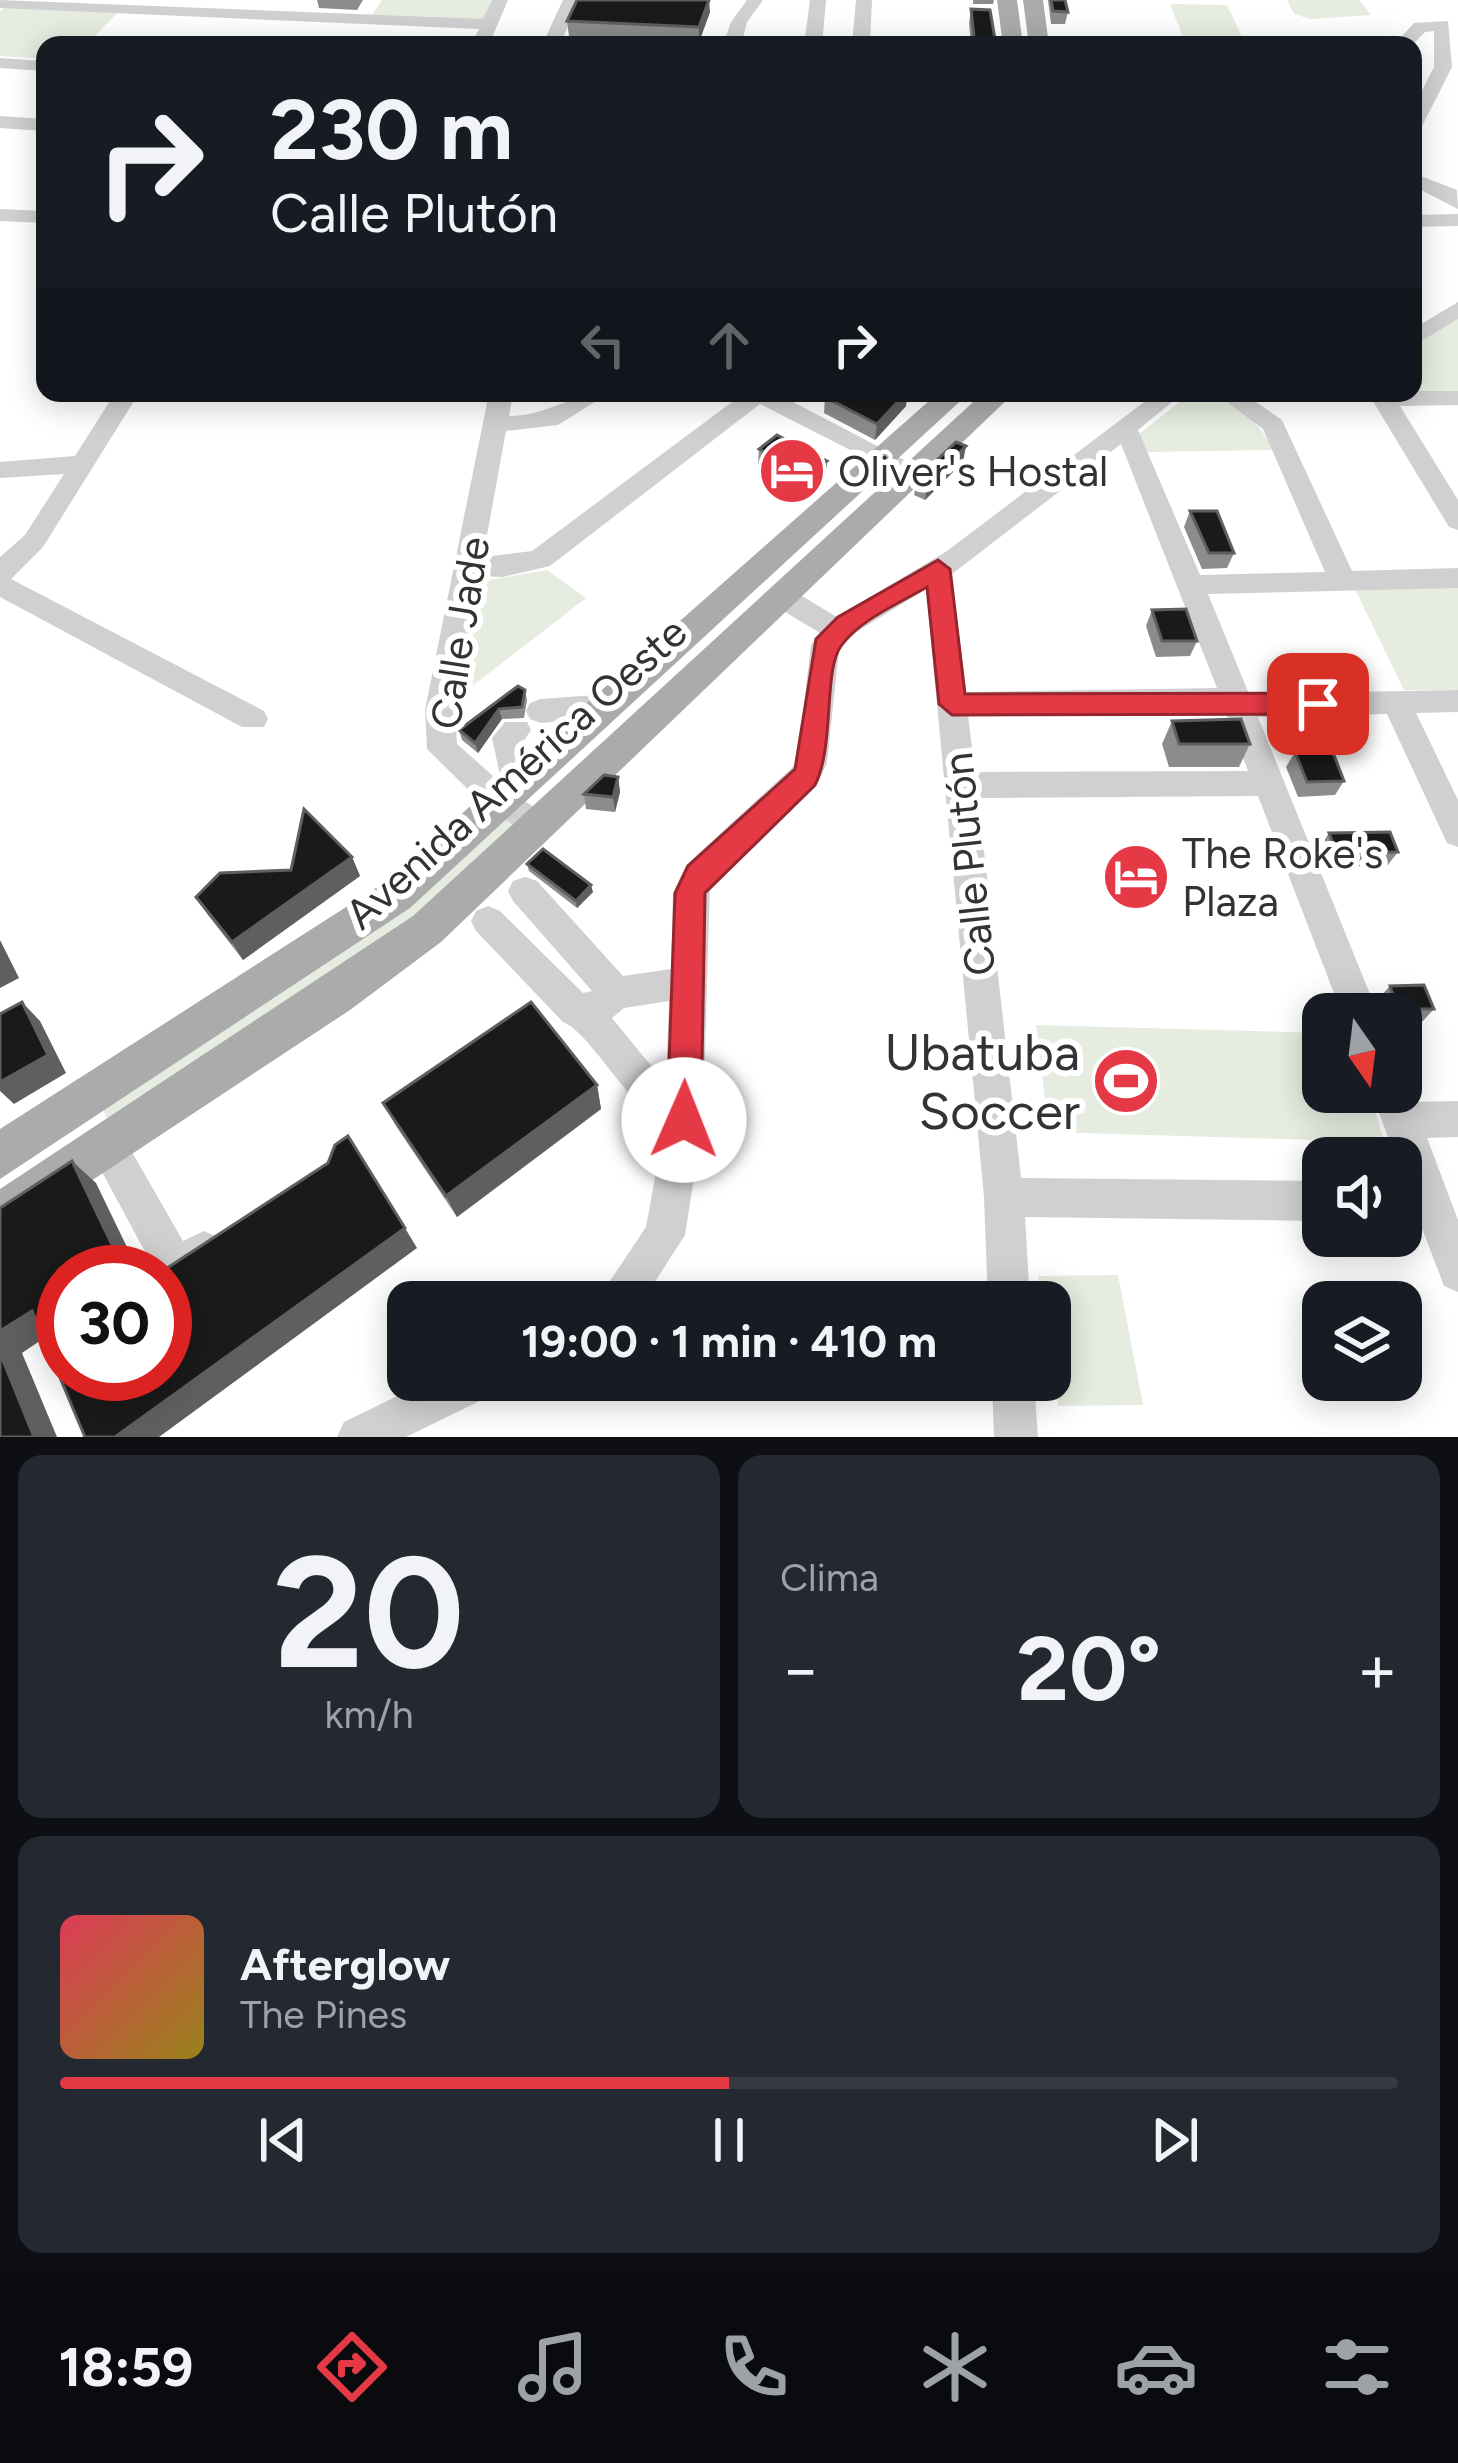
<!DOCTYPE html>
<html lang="es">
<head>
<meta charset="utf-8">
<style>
  body { margin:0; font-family:Figtree,sans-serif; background:#242831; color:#f1f3f6; height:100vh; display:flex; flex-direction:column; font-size:45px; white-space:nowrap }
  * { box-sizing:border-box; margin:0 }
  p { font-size:39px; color:#9ea1a6 }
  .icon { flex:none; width:66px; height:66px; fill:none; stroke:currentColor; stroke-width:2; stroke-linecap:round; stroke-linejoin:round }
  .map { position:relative; height:1437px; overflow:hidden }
  .sheet { display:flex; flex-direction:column; gap:18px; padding:18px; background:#0d0f14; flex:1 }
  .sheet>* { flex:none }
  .top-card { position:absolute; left:36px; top:36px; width:1386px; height:366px; border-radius:24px; box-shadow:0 6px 30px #0003; background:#171b24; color:#f1f3f6; overflow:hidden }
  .needle { width:78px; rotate:166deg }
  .fabs { position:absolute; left:1302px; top:993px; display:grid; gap:24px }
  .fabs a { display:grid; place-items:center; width:120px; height:120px; border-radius:24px; background:#171b24; box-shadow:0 6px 30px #0003; font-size:60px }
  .speed { position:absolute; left:36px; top:1245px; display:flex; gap:24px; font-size:60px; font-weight:700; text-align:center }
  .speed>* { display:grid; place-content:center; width:156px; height:156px; border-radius:50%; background:#171b24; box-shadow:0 6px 30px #0003; line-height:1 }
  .speed .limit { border:18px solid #d22; background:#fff; color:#111 }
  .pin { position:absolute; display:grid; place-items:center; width:102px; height:102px; color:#fff; margin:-51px; border-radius:24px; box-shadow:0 6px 18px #0006 }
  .me { position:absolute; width:132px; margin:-66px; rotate:1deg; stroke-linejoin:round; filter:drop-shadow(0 0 9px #0008) }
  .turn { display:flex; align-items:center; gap:42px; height:252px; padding:0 36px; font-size:54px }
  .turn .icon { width:156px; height:156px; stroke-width:2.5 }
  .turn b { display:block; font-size:84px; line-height:102px }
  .lanes { display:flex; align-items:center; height:114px; padding:0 36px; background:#0003; justify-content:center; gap:60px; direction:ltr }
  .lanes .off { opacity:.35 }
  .big { font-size:90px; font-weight:700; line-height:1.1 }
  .sheet .widget { flex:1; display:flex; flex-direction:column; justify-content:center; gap:18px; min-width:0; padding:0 42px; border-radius:24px; background:#242831 }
  .sheet .dial { align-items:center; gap:0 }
  .dial b { font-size:156px; line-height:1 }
  .song { display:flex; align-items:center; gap:36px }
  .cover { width:144px; height:144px; border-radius:18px; background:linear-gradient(135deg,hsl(350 70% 55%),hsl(50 70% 35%)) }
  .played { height:12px; border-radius:6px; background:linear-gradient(90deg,#e63946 50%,#363941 50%) }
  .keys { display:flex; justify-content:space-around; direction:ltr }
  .heat { display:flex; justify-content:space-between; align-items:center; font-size:66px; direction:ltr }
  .sheet .tiles { flex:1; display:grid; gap:18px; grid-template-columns:1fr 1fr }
  .widget:last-child { grid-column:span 2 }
  .trip { position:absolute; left:387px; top:1281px; width:684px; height:120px; border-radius:24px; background:#171b24; box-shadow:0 6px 30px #0003; font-weight:700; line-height:120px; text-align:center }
  .dock { display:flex; height:192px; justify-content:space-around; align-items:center; background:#090b0e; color:#9ea1a6 }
  .dock .icon { width:84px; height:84px }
  .dock .active { color:#e63946 }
  .dock b { font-size:54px; color:#f1f3f6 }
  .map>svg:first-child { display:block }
  .green { fill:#e6ecdf }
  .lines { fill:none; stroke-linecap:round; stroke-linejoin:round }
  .minor { fill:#d0d0d0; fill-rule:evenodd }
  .major { fill:#ababab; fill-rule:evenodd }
  .wall { fill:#8c8c8c }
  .shaded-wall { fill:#5f5f5f }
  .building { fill:#1a1a1a; stroke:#5f5f5f; stroke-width:3 }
  .route { fill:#e63946; stroke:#96252e; stroke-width:3 }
  .labels { text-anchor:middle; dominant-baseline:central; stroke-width:12; stroke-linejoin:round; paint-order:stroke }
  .poi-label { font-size:42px; fill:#333; stroke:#fff; text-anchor:start }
  .street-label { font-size:42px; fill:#333; stroke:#fff }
  .near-poi-label { font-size:51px; fill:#333; stroke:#fff; text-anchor:end }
</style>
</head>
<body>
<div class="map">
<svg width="1458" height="1437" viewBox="0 0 1458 1437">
  <rect width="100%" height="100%" fill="#fff"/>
  <g class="green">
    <path d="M382,0H496L487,20L372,15Z"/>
    <path d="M1287,0H1359L1371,15L1310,19L1294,14Z"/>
    <path d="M1170,4L1227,5L1245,44L1185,42Z"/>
    <path d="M6,7L117,13L86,45H45V59L0,56V11Z"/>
    <path d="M1458,309V398L1413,393V339Z"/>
    <path d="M1191,393C1231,393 1254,416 1274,450L1147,452L1139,434Z"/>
    <path d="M547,570L586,598L462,694L483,581Z"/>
    <path d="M1458,584V690H1404L1354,587Z"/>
    <path d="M501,812L526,830L408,935L112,1132L99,1099Z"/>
    <path d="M1036,1025L1323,1033V1092H1370L1384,1142L1049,1132Z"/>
    <path d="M1118,1275L1143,1405L1058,1406L1050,1302H1042L1038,1276Z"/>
  </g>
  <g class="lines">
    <g class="minor">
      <path d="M0,0L483,19L492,0H508L489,45H471L479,29L0,8Z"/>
      <path d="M563,0H579L560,45H542Z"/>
      <path d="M747,0H763L747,22L741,45H723L731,22Z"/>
      <path d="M810,0H826L822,45H804Z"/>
      <path d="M856,0H872L870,45H852Z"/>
      <path d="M1448,21L1452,67L1422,126L1413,132V108L1434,67V31L1425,32L1412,45H1394L1414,23Z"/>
      <path d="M0,58L45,61V71L0,68Z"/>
      <path d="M0,116L45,119V131L0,128Z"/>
      <path d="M1413,173L1457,190L1458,209L1413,186Z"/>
      <path d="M0,209L45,211V223L0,221Z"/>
      <path d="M1458,214V226L1413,227V215Z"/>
      <path d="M1458,302V319L1413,346V329Z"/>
      <path d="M1413,391H1458V405L1400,406L1458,500V530L1449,527L1368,393Z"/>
      <path d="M115,393H139L43,547L11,579L264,711L268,719L264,727H242L0,597V557L25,535L64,474L0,478V462L75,456Z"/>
      <path d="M489,393H513L509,416C547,416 572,393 609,393L558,425L506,431L483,557L532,551L744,393H776L925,471L921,477H903L760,404L550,566L502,577L479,576L455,710L457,744L502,784L492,738L505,722H527L531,730L523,742L534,786L520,798L551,818L556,827L551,836L540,840L490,811L427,749L425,710Z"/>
      <path d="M1156,393H1183L1138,430L1200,575L1325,572L1263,429L1215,393H1243L1282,420L1352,571L1458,568V588L1208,594L1249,694L1458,690V712L1416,713L1458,800V847L1447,843L1387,714L1258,717L1378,1014H1342L1258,796L978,798L1021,1178L1323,1181V1221L1025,1217L1030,1302H988L984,1197L926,589L858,631L839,649L827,763L816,786L710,884L703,1120L685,1235L642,1302H596L646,1227L664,1128C628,1103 588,1031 563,1022L476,931L471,921L476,911L488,906L500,911L583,993L592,991L513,901L508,891L513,881L525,877L537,881L623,976L671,969L673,893L686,865L797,763L811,645L820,633L770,603L766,596L770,589H790L837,617L947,551ZM1121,444L1217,688L966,692L952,574ZM1225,711L1248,771L975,772L968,715ZM669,1001L666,1084L612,1018L624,1008Z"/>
      <path d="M609,694L620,697L624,705L620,713L609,716L541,723L530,719L526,711L530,703L541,699Z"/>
      <path d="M1401,1079L1413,1102L1458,1101V1137L1427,1138L1458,1220V1292L1444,1286L1420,1223H1401V1183H1405L1401,1158H1396L1371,1092H1401Z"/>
      <path d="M108,1127L121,1133L183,1241L204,1231L218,1237L224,1251C216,1271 197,1281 177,1289L165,1284V1272H156L95,1159L89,1146L95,1133Z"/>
      <path d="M430,1380H498L492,1395L406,1437H337L344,1422Z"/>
      <path d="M992,1380H1034L1038,1437H994Z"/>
    </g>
    <g class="major">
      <path d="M997,0H1017L1023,45H1003Z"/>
      <path d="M1023,0H1043L1049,45H1029Z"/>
      <path d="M938,393H969L410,908L0,1179V1129L382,884Z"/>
      <path d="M983,393H1014L441,942L350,1010L0,1241V1189L413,916Z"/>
    </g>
  </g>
  <g class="wall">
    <path d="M317,0H363L357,10L319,8Z"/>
    <path d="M973,0H994L993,4H973Z"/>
    <path d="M1048,0H1065L1068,12L1065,24H1051Z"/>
    <path d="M971,9L996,45H971L969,23Z"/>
    <path d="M710,12L699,42L569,36L567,21Z"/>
    <path d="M825,397L906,406L875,440L824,413Z"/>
    <path d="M759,449L827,461L825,477L807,492L758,465Z"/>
    <path d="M963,462L925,500L914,495L917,479Z"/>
    <path d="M1190,511L1234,553L1227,568L1202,569L1184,527Z"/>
    <path d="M1152,610L1197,641L1190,656L1156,657L1146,626Z"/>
    <path d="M525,690L527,700L524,718L502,719L478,753L462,740L459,730Z"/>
    <path d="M1172,721L1250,744L1239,767H1169L1162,744Z"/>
    <path d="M1295,752L1344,781L1335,795L1298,797L1286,767Z"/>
    <path d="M618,777L620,792L615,812L586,809L584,794Z"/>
    <path d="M1329,833L1398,852L1387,866L1327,867L1320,847Z"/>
    <path d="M352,857L360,876L243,960L208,915L196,897Z"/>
    <path d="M527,864L593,892L577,908L529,871Z"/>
    <path d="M1390,986L1434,1009L1422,1022H1401V1014H1384L1378,999Z"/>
    <path d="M597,1085L601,1109L457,1217L396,1126L383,1103Z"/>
  </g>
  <g class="shaded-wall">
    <path d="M709,0L710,12L699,42V27Z"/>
    <path d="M906,393H908L906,406L875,440L877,424Z"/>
    <path d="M966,446L963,462L925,500L928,484Z"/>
    <path d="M827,461L825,477L807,492L808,476Z"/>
    <path d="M499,709L502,719L478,753L475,743Z"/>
    <path d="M618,777L620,792L615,812L613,797Z"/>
    <path d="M352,857L360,876L243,960L232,942Z"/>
    <path d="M591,885L593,892L577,908L576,901Z"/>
    <path d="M0,940L19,978L0,988Z"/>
    <path d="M22,1002L40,1021L66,1073L14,1104L0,1091V1082Z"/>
    <path d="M597,1085L601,1109L457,1217L446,1196Z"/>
    <path d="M72,1161L96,1183L139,1272H125Z"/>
    <path d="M405,1228L417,1248L159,1437H115Z"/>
    <path d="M32,1311L59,1328L22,1353L57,1437H34L0,1353V1331Z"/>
  </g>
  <g class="building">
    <path d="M577,0H709L699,27L567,21Z"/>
    <path d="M1051,0H1065L1068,12L1053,11Z"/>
    <path d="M971,9L990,10L996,45H975Z"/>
    <path d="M831,393H906L877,424L825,397Z"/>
    <path d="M777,435L827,461L808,476L759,449Z"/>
    <path d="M956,442L966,446L928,484L917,479Z"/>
    <path d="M1190,511H1217L1234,553H1209Z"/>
    <path d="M1186,609L1197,641H1162L1152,610Z"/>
    <path d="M518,686L525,690L522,707L499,709L475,743L459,730Z"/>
    <path d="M1241,719L1250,744H1179L1172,721Z"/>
    <path d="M1332,750L1344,781L1307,782L1295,752Z"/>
    <path d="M604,775L618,777L613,797L584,794Z"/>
    <path d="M304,809L352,857L232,942L196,897L220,873L291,870Z"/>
    <path d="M1390,832L1398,852L1337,853L1329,833Z"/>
    <path d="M543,849L591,885L576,901L527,864Z"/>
    <path d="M1424,985L1434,1009H1398L1390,986Z"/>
    <path d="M22,1002L48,1055L0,1082V1014Z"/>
    <path d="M531,1002L597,1085L446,1196L383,1103Z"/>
    <path d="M348,1136L405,1228L115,1437H85L32,1311L0,1331V1208L72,1161L125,1272H63V1374H165V1272H161L328,1163L335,1145Z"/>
    <path d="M0,1353L34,1437H0Z"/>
  </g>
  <path class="route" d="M938,560L950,569L965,694L1318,693L1331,704L1318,714L952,715L939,704L927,587C900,603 859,620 841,646C823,671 835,746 815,785L705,893L701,1120L696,1132L684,1137L672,1132L667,1120L675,893L688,866L795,769L816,639L838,617Z"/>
  <defs>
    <g id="hotel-disc" transform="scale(3.45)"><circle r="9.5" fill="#e63946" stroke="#fff"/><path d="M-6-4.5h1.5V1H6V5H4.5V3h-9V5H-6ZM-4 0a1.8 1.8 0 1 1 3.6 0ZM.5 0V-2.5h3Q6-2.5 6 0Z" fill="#fff"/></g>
    <g id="stadium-disc" transform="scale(3.45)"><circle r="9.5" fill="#e63946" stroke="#fff"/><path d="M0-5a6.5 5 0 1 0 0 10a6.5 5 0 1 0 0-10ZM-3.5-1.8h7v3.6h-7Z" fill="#fff"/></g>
  </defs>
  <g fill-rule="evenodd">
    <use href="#hotel-disc" x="792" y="471"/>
    <use href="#hotel-disc" x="1136" y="877"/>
    <use href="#stadium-disc" x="1126" y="1081"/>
  </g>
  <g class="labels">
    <g class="poi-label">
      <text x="838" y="471">Oliver's Hostal</text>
      <text x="1182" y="853">The Roke's<tspan x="1182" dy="48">Plaza</tspan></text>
    </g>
    <g class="street-label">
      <text transform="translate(460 633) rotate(-81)">Calle Jade</text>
      <text transform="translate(516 773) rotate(-42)">Avenida América Oeste</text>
      <text transform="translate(969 864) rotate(-96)">Calle Plutón</text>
    </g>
    <g class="near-poi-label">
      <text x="1080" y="1052">Ubatuba<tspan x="1080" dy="59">Soccer</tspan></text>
    </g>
  </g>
</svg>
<div class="fabs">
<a><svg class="needle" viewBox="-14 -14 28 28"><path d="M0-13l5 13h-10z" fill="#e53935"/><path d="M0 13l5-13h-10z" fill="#9ea1a6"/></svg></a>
<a><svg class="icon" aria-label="sound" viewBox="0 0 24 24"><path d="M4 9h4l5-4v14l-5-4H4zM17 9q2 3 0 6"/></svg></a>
<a><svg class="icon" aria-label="layers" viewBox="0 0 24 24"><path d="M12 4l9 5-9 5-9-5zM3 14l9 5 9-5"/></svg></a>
</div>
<div class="speed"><div class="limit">30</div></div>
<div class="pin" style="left:1318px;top:704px;background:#d93025"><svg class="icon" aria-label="arrive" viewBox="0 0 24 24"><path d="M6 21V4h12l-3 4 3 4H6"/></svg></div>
<svg class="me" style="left:684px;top:1120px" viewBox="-20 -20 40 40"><circle r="19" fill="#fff"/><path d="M0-13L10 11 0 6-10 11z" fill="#e63946"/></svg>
<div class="trip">19:00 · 1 min · 410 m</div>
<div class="top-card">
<div class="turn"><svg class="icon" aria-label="right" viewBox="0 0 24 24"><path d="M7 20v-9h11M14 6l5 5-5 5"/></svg><div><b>230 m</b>Calle Plutón</div></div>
<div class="lanes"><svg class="icon off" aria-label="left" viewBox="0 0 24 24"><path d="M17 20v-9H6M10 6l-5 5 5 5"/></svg><svg class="icon off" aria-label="ahead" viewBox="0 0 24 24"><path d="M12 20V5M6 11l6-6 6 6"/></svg><svg class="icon" aria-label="right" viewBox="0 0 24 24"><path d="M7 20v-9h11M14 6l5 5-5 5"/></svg></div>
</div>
</div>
<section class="sheet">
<div class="tiles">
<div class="widget dial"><b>20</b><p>km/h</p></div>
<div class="widget"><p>Clima</p>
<div class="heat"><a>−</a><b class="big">20°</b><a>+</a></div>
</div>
<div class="widget">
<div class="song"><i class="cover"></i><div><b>Afterglow</b><p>The Pines</p></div></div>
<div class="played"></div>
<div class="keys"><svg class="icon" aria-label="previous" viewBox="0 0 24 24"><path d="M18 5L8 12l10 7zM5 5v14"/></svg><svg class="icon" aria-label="pause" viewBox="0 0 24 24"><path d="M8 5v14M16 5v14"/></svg><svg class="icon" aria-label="next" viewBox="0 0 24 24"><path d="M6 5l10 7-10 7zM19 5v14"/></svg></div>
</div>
</div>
</section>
<nav class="dock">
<b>18:59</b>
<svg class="icon active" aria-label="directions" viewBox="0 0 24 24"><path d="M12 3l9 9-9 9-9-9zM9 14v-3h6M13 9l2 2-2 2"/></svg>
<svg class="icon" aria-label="music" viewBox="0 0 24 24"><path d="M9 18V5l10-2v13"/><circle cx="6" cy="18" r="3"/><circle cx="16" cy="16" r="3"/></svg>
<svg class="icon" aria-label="phone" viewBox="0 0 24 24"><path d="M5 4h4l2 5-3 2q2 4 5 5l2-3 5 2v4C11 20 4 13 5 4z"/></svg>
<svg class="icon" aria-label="climate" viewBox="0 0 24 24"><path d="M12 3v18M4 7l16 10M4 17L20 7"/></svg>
<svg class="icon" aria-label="car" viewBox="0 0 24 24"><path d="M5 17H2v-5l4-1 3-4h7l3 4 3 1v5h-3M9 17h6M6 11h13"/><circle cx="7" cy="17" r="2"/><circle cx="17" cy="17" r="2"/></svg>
<svg class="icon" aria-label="filters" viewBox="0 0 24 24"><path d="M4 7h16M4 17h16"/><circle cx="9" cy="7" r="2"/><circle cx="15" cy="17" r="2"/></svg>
</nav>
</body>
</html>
